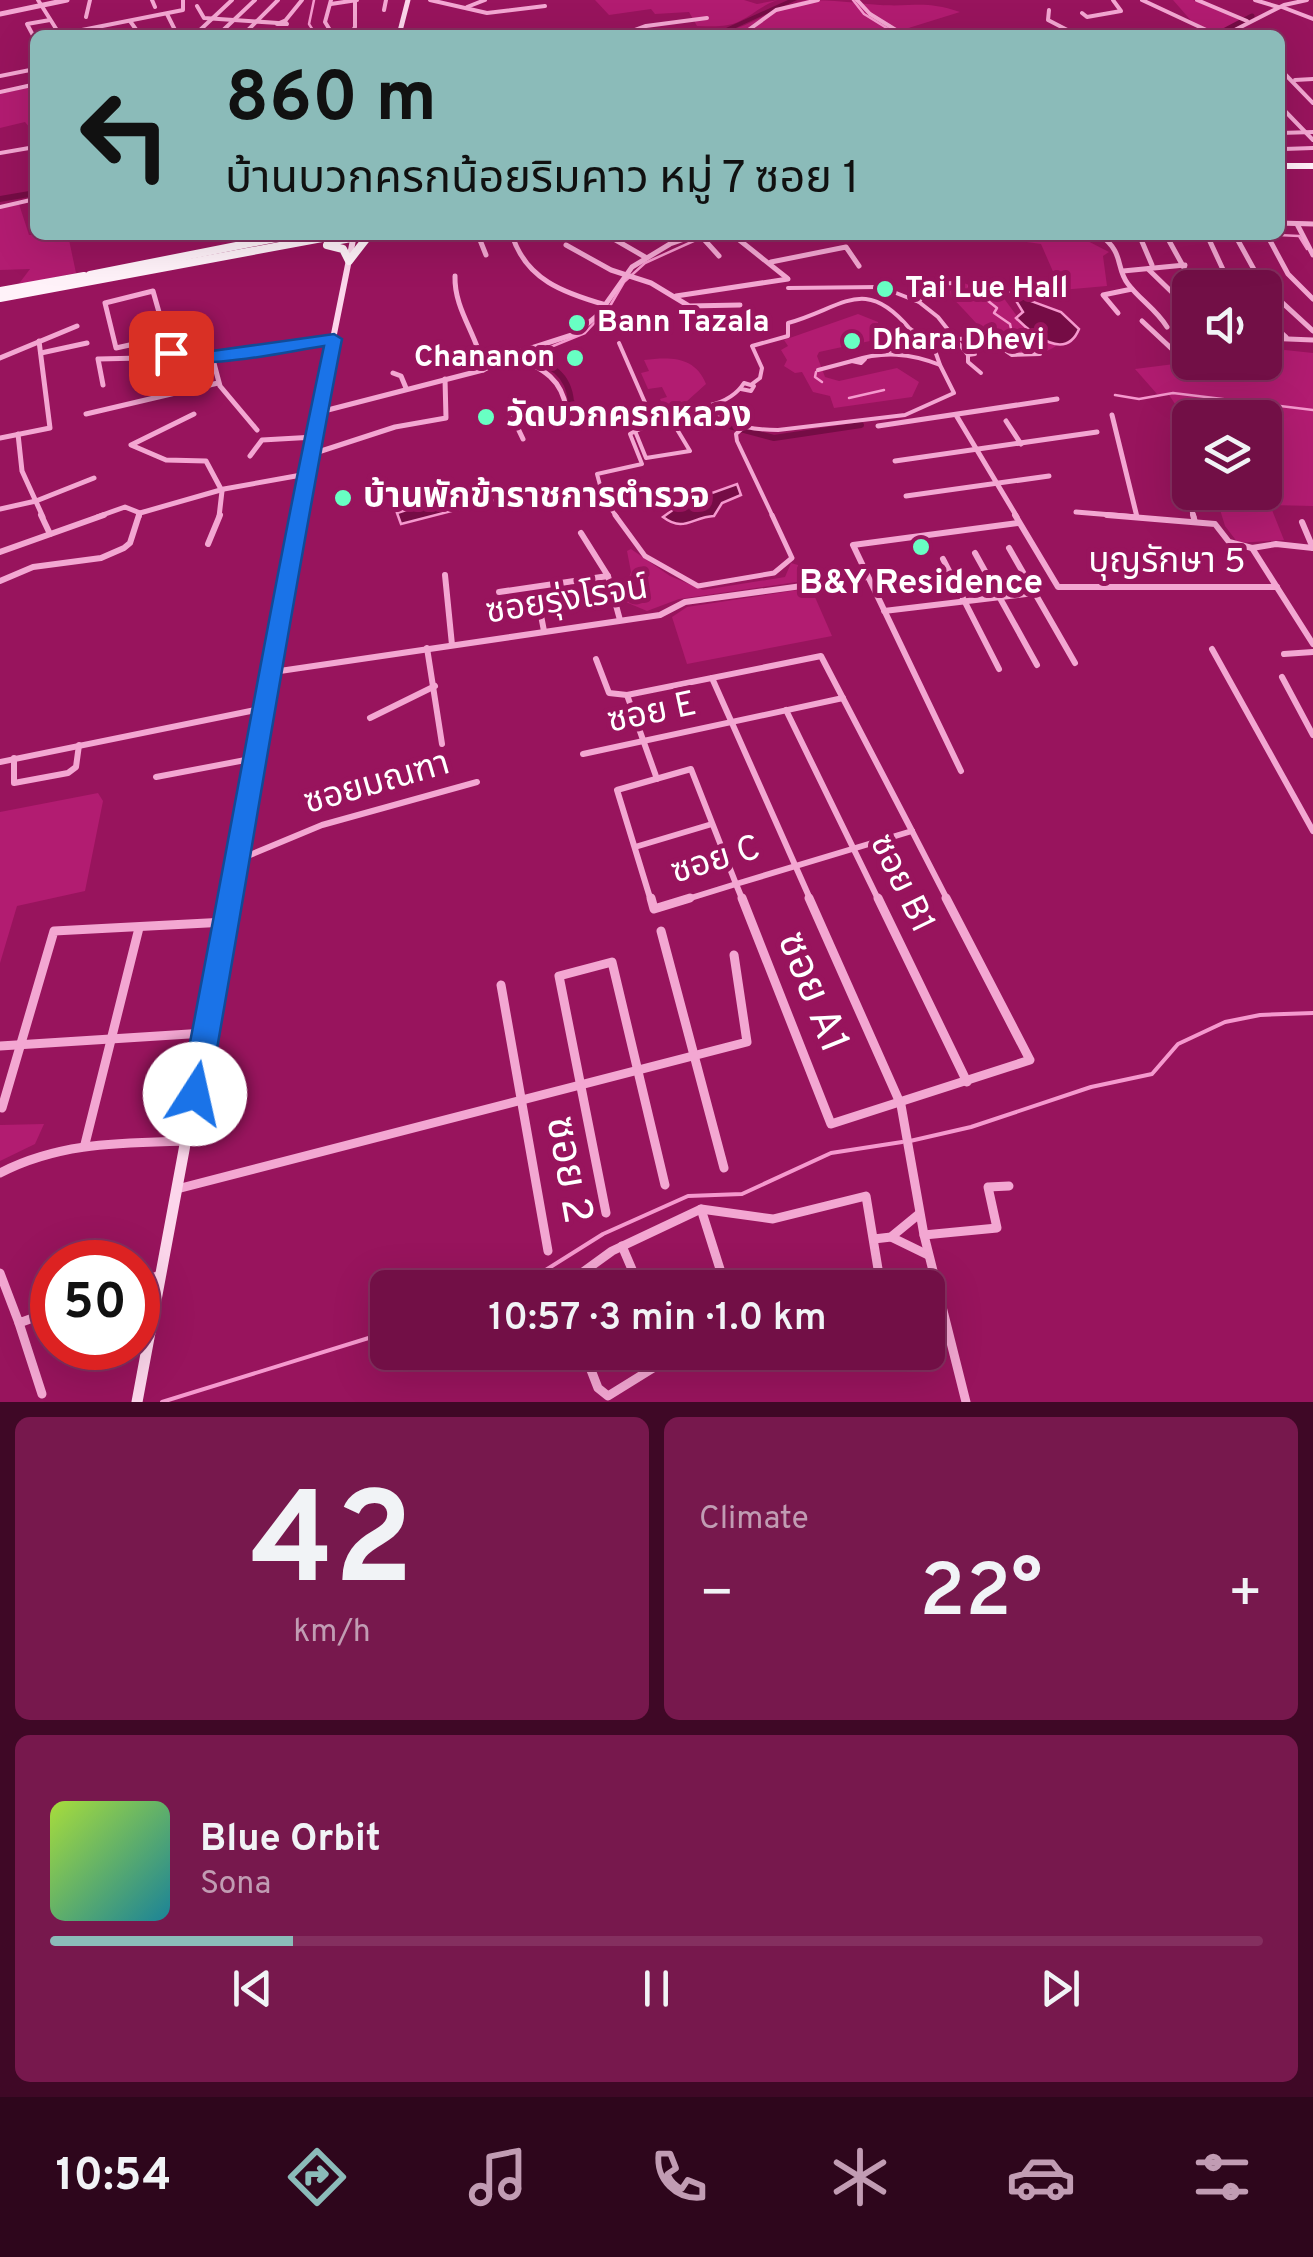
<!DOCTYPE html>
<html lang="en">
<head>
<meta charset="utf-8">
<style>
  body { margin:0; font-family:Overpass,"Noto Sans Thai",sans-serif; background:#77184d; color:#f1f3f6; height:100vh; display:flex; flex-direction:column; font-size:38px; white-space:nowrap }
  * { box-sizing:border-box; margin:0 }
  p { font-size:32px; color:#c19cb3 }
  .icon { flex:none; width:55px; height:55px; fill:none; stroke:currentColor; stroke-width:2; stroke-linecap:round; stroke-linejoin:round }
  .map { position:relative; height:1402px; overflow:hidden }
  .sheet { display:flex; flex-direction:column; gap:15px; padding:15px; background:#3f0826; flex:1 }
  .sheet>* { flex:none }
  .banner { position:absolute; left:30px; top:30px; width:1255px; height:210px; border-radius:15px; box-shadow:0 10px 40px #0002,0 0 0 2px #842f5f; background:#8bbbb9; color:#111; overflow:hidden }
  .controls { position:absolute; left:1172px; top:270px; display:grid; gap:20px }
  .controls a { display:grid; place-items:center; width:110px; height:110px; border-radius:15px; background:#720f46; box-shadow:0 10px 40px #0002,0 0 0 2px #842f5f; font-size:50px }
  .speed { position:absolute; left:30px; top:1240px; display:flex; gap:20px; font-size:50px; font-weight:700; text-align:center }
  .speed>* { display:grid; place-content:center; width:130px; height:130px; border-radius:50%; background:#720f46; box-shadow:0 10px 40px #0002,0 0 0 2px #842f5f; line-height:1 }
  .speed .limit { border:15px solid #d22; background:#fff; color:#111 }
  .pin { position:absolute; display:grid; place-items:center; width:85px; height:85px; color:#fff; margin:-42px; border-radius:20px; box-shadow:0 5px 15px #0006 }
  .me { position:absolute; width:110px; margin:-55px; rotate:10deg; stroke-linejoin:round; filter:drop-shadow(0 0 8px #0008) }
  .turn { display:flex; align-items:center; gap:35px; height:210px; padding:0 30px; font-size:45px }
  .turn .icon { width:130px; height:130px; stroke-width:2.5 }
  .turn b { display:block; font-size:70px; line-height:85px }
  .big { font-size:75px; font-weight:600; line-height:1.1 }
  .sheet .tile { flex:1; display:flex; flex-direction:column; justify-content:center; gap:15px; min-width:0; padding:0 35px; border-radius:15px; background:#77184d }
  .sheet .dial { align-items:center; gap:0 }
  .dial b { font-size:130px; line-height:1 }
  .song { display:flex; align-items:center; gap:30px }
  .cover { width:120px; height:120px; border-radius:15px; background:linear-gradient(135deg,hsl(80 70% 55%),hsl(190 70% 35%)) }
  .played { height:10px; border-radius:5px; background:linear-gradient(90deg,#8bbbb9 20%,#842f5f 20%) }
  .keys { display:flex; justify-content:space-around; direction:ltr }
  .heat { display:flex; justify-content:space-between; align-items:center; font-size:55px; direction:ltr }
  .sheet .tiles { flex:1; display:grid; gap:15px; grid-template-columns:1fr 1fr }
  .tile:last-child { grid-column:span 2 }
  .trip { position:absolute; left:370px; top:1270px; width:575px; height:100px; border-radius:15px; background:#720f46; box-shadow:0 10px 40px #0002,0 0 0 2px #842f5f; font-weight:600; line-height:100px; text-align:center }
  .menu { display:flex; height:160px; justify-content:space-around; align-items:center; background:#2e061c; color:#c19cb3 }
  .menu .icon { width:70px; height:70px }
  .menu .current { color:#8bbbb9 }
  .menu b { font-size:45px; color:#f1f3f6 }
  .map>svg:first-child { display:block }
  .green { fill:#b21c71 }
  .water { fill:#750c45; stroke:#f599ce; stroke-width:2.5 }
  .lines { fill:none; stroke-linecap:round; stroke-linejoin:round }
  .stream-far1 { stroke:#f599ce; stroke-width:2.5 }
  .stream { stroke:#f599ce; stroke-width:4 }
  .canal-far1 { stroke:#750c45; stroke-width:5 }
  .canal { stroke:#750c45; stroke-width:6 }
  .river { fill:#750c45; fill-rule:evenodd }
  .pedestrian-far1 { stroke:#f3a7d2; stroke-width:4 }
  .pedestrian { stroke:#f3a7d2; stroke-width:5 }
  .minor-far3 { stroke:#f3a7d2; stroke-width:4 }
  .minor-far2 { stroke:#f3a7d2; stroke-width:5 }
  .minor-far1 { stroke:#f3a7d2; stroke-width:6 }
  .minor { stroke:#f3a7d2; stroke-width:9 }
  .tertiary { stroke:#f3a7d2; stroke-width:5 }
  .secondary-far3 { stroke:#fcd6eb; stroke-width:5 }
  .secondary-far2 { stroke:#fcd6eb; stroke-width:6 }
  .secondary-far1 { stroke:#fcd6eb; stroke-width:9 }
  .secondary { stroke:#fcd6eb; stroke-width:11 }
  .primary-far1 { stroke:#fff2f9; stroke-width:6 }
  .primary { stroke:#fff2f9; stroke-width:8 }
  .route { fill:#1a73e8; stroke:#114b97; stroke-width:2.5 }
  .poi-dot { fill:#68ffc3; stroke:#98145d; stroke-width:4 }
  .labels { text-anchor:middle; dominant-baseline:central; stroke-width:10; stroke-linejoin:round; paint-order:stroke }
  .far-poi-label { font-size:30px; font-weight:bold; fill:#fff; stroke:#98145d; text-anchor:start }
  .poi-label { font-size:35px; font-weight:bold; fill:#fff; stroke:#98145d; text-anchor:start }
  .street-label { font-size:35px; fill:#fff; stroke:#98145d }
  .near-street-label { font-size:42px; fill:#fff; stroke:#98145d }
</style>
</head>
<body>
<div class="map">
<svg width="1313" height="1402" viewBox="0 0 1313 1402">
  <rect width="100%" height="100%" fill="#98145d"/>
  <g class="green">
    <path d="M595,0H744L757,4L778,0C762,5 754,14 740,21C727,28 711,26 697,26L689,12L655,14L651,9L609,15Z"/>
    <path d="M807,0C832,0 856,3 880,5C916,7 924,0 960,12L886,35H706C749,31 765,9 807,0Z"/>
    <path d="M1173,0H1193L1242,20L1220,35L1194,24Z"/>
    <path d="M35,86V134L25,122L0,128V94Z"/>
    <path d="M19,204L29,235H68L76,273L18,285L30,269L0,270V208Z"/>
    <path d="M1009,235H1076L1109,252L1103,256L1107,286L1061,290L1041,244L1005,239Z"/>
    <path d="M963,283L1000,293L1025,327L1056,346C1010,376 979,322 951,297L950,291Z"/>
    <path d="M858,314L878,322L879,329L870,341L819,352L817,356L825,377L839,381L897,368L919,382L912,397L834,408L830,396L813,392L802,372L795,373L784,366L787,360L781,350L788,346L784,340Z"/>
    <path d="M1285,350L1313,353V506L1270,505L1284,540L1238,543L1225,526L1215,493L1265,492V418H1190V426L1169,395L1157,394L1135,369L1190,362H1265V353Z"/>
    <path d="M644,360C670,357 695,356 706,384L686,402L663,406L660,399L667,397L662,387L648,389L641,373L649,371Z"/>
    <path d="M631,549L670,576L703,590L785,577L791,563L798,565L804,581L679,599L647,611L621,600L631,572L627,551Z"/>
    <path d="M811,588L832,636L687,664L672,617L687,607Z"/>
    <path d="M98,793L103,801L85,891L17,906L0,963V812Z"/>
    <path d="M44,1124L35,1144L0,1161V1125Z"/>
  </g>
  <g class="water">
    <path d="M1012,294L1061,312L1079,329C1066,361 1034,336 1016,318L1023,312Z"/>
    <path d="M491,483L498,499L401,524L397,513Z"/>
    <path d="M737,484L741,495L722,503L714,516C692,517 684,533 663,517L681,504Z"/>
  </g>
  <g class="lines">
    <g class="stream-far1">
      <path d="M314,0L309,24L316,35"/>
      <path d="M853,0L864,14L898,35"/>
      <path d="M973,35L980,33"/>
      <path d="M1278,235L1299,236L1307,249"/>
      <path d="M969,286L997,308L994,313L1010,324L1012,333"/>
      <path d="M526,357L585,333L610,306L624,282L645,263L707,235"/>
      <path d="M816,372L815,377L822,382"/>
      <path d="M1115,395L1139,399L1173,393L1313,410"/>
      <path d="M849,398L884,390"/>
    </g>
    <g class="stream">
      <path d="M910,1141L971,1127L1091,1087L1152,1074L1178,1044L1225,1022L1260,1015L1313,1013"/>
      <path d="M517,1288L603,1234L688,1196L742,1194L831,1153L902,1142"/>
      <path d="M162,1402L388,1332"/>
    </g>
    <path class="canal-far1" d="M1216,35L1252,16"/>
    <g class="canal">
      <path d="M524,357C550,363 569,374 571,402L581,409"/>
      <path d="M596,411L639,419L707,415L718,423L774,438L861,425"/>
    </g>
    <g class="river">
      <path d="M788,0H797L727,32H683L655,35L683,28H726Z"/>
      <path d="M35,190V196L0,202V196Z"/>
    </g>
    <g class="pedestrian-far1">
      <path d="M955,283L930,284L919,302L938,317L968,355L975,354"/>
      <path d="M788,288L879,287"/>
      <path d="M891,291L919,302"/>
      <path d="M910,329L932,342L940,365"/>
      <path d="M955,339L987,338L1012,355L1040,354"/>
      <path d="M932,342L953,337"/>
      <path d="M619,343L653,421"/>
      <path d="M968,355V362L981,373"/>
      <path d="M818,370L852,361"/>
      <path d="M752,384L760,378L762,368L752,346L788,336V323C843,308 864,274 910,329L890,351"/>
      <path d="M710,405C723,426 755,430 778,430L905,415L954,393L940,365C910,353 883,351 852,361L861,363L865,359"/>
      <path d="M648,410C680,408 725,413 744,383L754,386L751,391L741,389"/>
      <path d="M745,426L736,434L737,441L773,517"/>
      <path d="M617,517L604,500L597,474L642,464L630,434C645,425 658,423 675,426L690,451L646,458L635,431"/>
    </g>
    <path class="pedestrian" d="M615,515L645,556L698,586L774,573L792,558L772,515"/>
    <g class="minor-far3">
      <path d="M38,0L60,35"/>
      <path d="M152,0L155,7"/>
      <path d="M331,0L325,22L333,35"/>
      <path d="M430,0L487,13L545,6"/>
      <path d="M857,0L870,14L904,35"/>
      <path d="M1142,0L1217,35"/>
      <path d="M1197,0L1247,21"/>
      <path d="M1255,0L1278,7"/>
      <path d="M331,4L357,0"/>
      <path d="M197,6L204,18L278,23"/>
      <path d="M467,7L485,0"/>
      <path d="M1282,7L1313,19"/>
      <path d="M384,10L386,0"/>
      <path d="M1049,10L1048,20L1077,35"/>
      <path d="M1082,13L1087,17L1121,11L1113,0"/>
      <path d="M167,14L176,32"/>
      <path d="M86,17L90,0"/>
      <path d="M130,21L140,35"/>
      <path d="M284,21L287,24H277Z"/>
      <path d="M285,21L302,0"/>
      <path d="M82,30L183,10V0"/>
      <path d="M200,30L232,0"/>
      <path d="M351,34L355,27V0"/>
      <path d="M218,35L255,0"/>
      <path d="M243,35L278,0"/>
      <path d="M323,35L399,33"/>
      <path d="M522,35L567,30L627,33L646,26L707,18"/>
      <path d="M730,35L747,31L776,10L818,0"/>
      <path d="M1225,35L1284,5L1307,0"/>
      <path d="M35,39L27,24L50,20"/>
      <path d="M1280,69L1313,103"/>
      <path d="M0,76L35,69"/>
      <path d="M1295,80L1313,79"/>
      <path d="M0,92L32,85"/>
      <path d="M1284,110L1313,140"/>
      <path d="M1280,133L1313,132"/>
      <path d="M1280,144L1284,149L1313,148"/>
      <path d="M0,153L35,147"/>
      <path d="M0,207L35,199"/>
      <path d="M1280,223L1313,224"/>
    </g>
    <g class="minor-far2">
      <path d="M1280,223L1313,224"/>
      <path d="M1297,224L1313,255"/>
      <path d="M478,235L486,255"/>
      <path d="M512,235C526,280 564,293 606,305"/>
      <path d="M607,235L645,257"/>
      <path d="M700,235L719,256"/>
      <path d="M733,235L787,278"/>
      <path d="M1100,235C1125,253 1115,267 1128,284C1140,300 1156,309 1167,327"/>
      <path d="M1129,235L1166,236"/>
      <path d="M1207,235L1226,276L1245,285"/>
      <path d="M1235,235L1262,284L1313,331"/>
      <path d="M1267,235L1288,274L1313,299"/>
      <path d="M1140,237L1152,265"/>
      <path d="M1167,237L1188,275L1201,288"/>
      <path d="M398,239L425,235"/>
      <path d="M566,245L611,270L651,283L689,306L740,305"/>
      <path d="M771,262L846,247L859,266"/>
      <path d="M1148,269L1181,301"/>
      <path d="M1123,271L1185,265"/>
      <path d="M455,276C454,311 479,336 483,370"/>
      <path d="M1206,288L1226,284"/>
      <path d="M153,291L166,337L116,348L105,303Z"/>
      <path d="M676,296L788,279"/>
      <path d="M1186,305L1190,309"/>
      <path d="M1118,313L1103,295L1132,289"/>
      <path d="M1265,318L1286,337"/>
      <path d="M1142,321L1173,350L1190,348"/>
      <path d="M166,337L171,353L187,357L333,339"/>
      <path d="M1265,338L1313,340"/>
      <path d="M41,353L87,343"/>
      <path d="M212,356L220,386L257,430"/>
      <path d="M0,358L77,326"/>
      <path d="M483,358L507,351C536,367 561,374 566,408"/>
      <path d="M393,373L401,376L406,388"/>
      <path d="M103,385L98,359L186,357"/>
      <path d="M320,412L483,370L516,353L575,334L598,315L632,267L670,244L696,235"/>
      <path d="M86,414L218,383"/>
      <path d="M194,414L131,445L166,460L206,461L222,491L219,517"/>
      <path d="M956,415L1017,517"/>
      <path d="M1112,415L1137,517"/>
      <path d="M1006,421L1021,444"/>
      <path d="M878,426L1057,399"/>
      <path d="M18,434L22,471L43,517"/>
      <path d="M0,438L50,428L39,341"/>
      <path d="M523,439L513,418L518,416L566,408L602,413L605,421"/>
      <path d="M312,454L395,427L446,418L445,379"/>
      <path d="M250,456L262,440L315,437"/>
      <path d="M895,461L1097,432"/>
      <path d="M1180,473L1194,517"/>
      <path d="M906,496L1049,476"/>
      <path d="M0,509L36,501L94,478"/>
      <path d="M1076,512L1136,517"/>
      <path d="M97,517L125,507L140,513L224,489L307,474"/>
      <path d="M139,517L140,513"/>
    </g>
    <g class="minor-far1">
      <path d="M41,515L50,534"/>
      <path d="M1015,515L1058,587H1277"/>
      <path d="M1107,515L1215,524L1229,542L1252,548L1313,644"/>
      <path d="M1193,515L1195,522"/>
      <path d="M1302,522L1313,548"/>
      <path d="M581,533L608,576L620,620"/>
      <path d="M208,544L220,515"/>
      <path d="M1009,548L1075,663"/>
      <path d="M1252,548L1276,544L1313,548"/>
      <path d="M0,552L104,515"/>
      <path d="M975,553L1037,665"/>
      <path d="M943,559L999,669"/>
      <path d="M445,575L452,645"/>
      <path d="M0,581L33,567L101,558L124,548L130,543L139,515"/>
      <path d="M499,592L608,576"/>
      <path d="M538,600L544,631"/>
      <path d="M884,611L1034,593"/>
      <path d="M427,648L442,744"/>
      <path d="M1212,649L1313,831"/>
      <path d="M1284,654L1313,652"/>
      <path d="M596,659L609,693L627,695L821,656L912,831"/>
      <path d="M273,672L660,615L685,602L867,577"/>
      <path d="M1282,677L1313,735"/>
      <path d="M712,678L811,901"/>
      <path d="M627,695L657,779"/>
      <path d="M786,710L879,901"/>
      <path d="M370,718L435,686"/>
      <path d="M583,754L843,698"/>
      <path d="M14,758V783L68,773L76,767L79,745"/>
      <path d="M0,762L265,708"/>
      <path d="M961,771L853,545L1018,523"/>
      <path d="M156,777L256,758"/>
      <path d="M912,831L948,901"/>
      <path d="M635,847L712,824"/>
      <path d="M238,860L322,825L477,782"/>
      <path d="M736,884L743,901"/>
      <path d="M736,884L912,831"/>
      <path d="M651,901L617,790L691,769L736,884"/>
      <path d="M681,901L736,884"/>
    </g>
    <g class="minor">
      <path d="M651,898L654,909L690,898"/>
      <path d="M742,898L831,1124L1030,1060L946,898"/>
      <path d="M809,898L901,1105L924,1235L966,1402"/>
      <path d="M878,898L967,1082"/>
      <path d="M661,931L724,1168"/>
      <path d="M501,985L548,1251"/>
      <path d="M0,1046L205,1033"/>
      <path d="M2,1108L54,931L226,922"/>
      <path d="M85,1144L139,928"/>
      <path d="M0,1173C59,1142 121,1143 186,1141"/>
      <path d="M177,1189L747,1042L734,955"/>
      <path d="M701,1209L726,1288"/>
      <path d="M606,1213L559,976L612,962L665,1185"/>
      <path d="M924,1235L997,1228L988,1187L1009,1186"/>
      <path d="M891,1237L928,1255"/>
      <path d="M874,1239L891,1237L919,1214"/>
      <path d="M622,1246L640,1288"/>
      <path d="M0,1273L19,1323L52,1311"/>
      <path d="M138,1283L160,1275"/>
      <path d="M561,1288L612,1251L701,1209L773,1219L866,1196L880,1281L856,1288"/>
      <path d="M19,1323L42,1394"/>
      <path d="M584,1352L598,1388L608,1396L679,1352"/>
    </g>
    <path class="tertiary" d="M0,14L67,0"/>
    <path class="secondary-far3" d="M399,35L408,0"/>
    <path class="secondary-far2" d="M297,517L354,235"/>
    <path class="secondary-far1" d="M230,901L298,515"/>
    <path class="secondary" d="M137,1402L231,898"/>
    <path class="primary-far1" d="M1280,166H1313"/>
    <g class="primary">
      <path d="M329,242L368,235"/>
      <path d="M327,245L343,249L349,261L366,239L377,235"/>
      <path d="M90,275L291,235"/>
      <path d="M0,291L84,276"/>
      <path d="M0,298L333,236"/>
    </g>
  </g>
  <path class="route" d="M334,334L342,339C293,590 254,842 209,1094L205,1104L195,1108L184,1104L180,1094C229,844 271,594 324,346C287,351 191,375 162,353L171,348L212,351Z"/>
  <g class="poi-dot">
    <circle cx="885" cy="289" r="10"/>
    <circle cx="577" cy="323" r="10"/>
    <circle cx="852" cy="341" r="10"/>
    <circle cx="575" cy="358" r="10"/>
    <circle cx="486" cy="417" r="10"/>
    <circle cx="343" cy="498" r="10"/>
    <circle cx="921" cy="547" r="10"/>
  </g>
  <g class="labels">
    <g class="far-poi-label">
      <text x="905" y="289">Tai Lue Hall</text>
      <text x="597" y="323">Bann Tazala</text>
      <text x="872" y="341">Dhara Dhevi</text>
      <text x="555" y="358" text-anchor="end">Chananon</text>
    </g>
    <g class="poi-label">
      <text x="506" y="417">วัดบวกครกหลวง</text>
      <text x="363" y="498">บ้านพักข้าราชการตำรวจ</text>
      <text x="921" y="584" text-anchor="middle">B&amp;Y Residence</text>
    </g>
    <g class="street-label">
      <text x="1167" y="563">บุญรักษา 5</text>
      <text transform="translate(567 601) rotate(-9)">ซอยรุ่งโรจน์</text>
      <text transform="translate(652 714) rotate(-12)">ซอย E</text>
      <text transform="translate(377 784) rotate(-16)">ซอยมณฑา</text>
      <text transform="translate(716 861) rotate(-17)">ซอย C</text>
      <text transform="translate(901 884) rotate(64)">ซอย B1</text>
    </g>
    <g class="near-street-label">
      <text transform="translate(811 993) rotate(68)">ซอย A1</text>
      <text transform="translate(567 1170) rotate(80)">ซอย 2</text>
    </g>
  </g>
</svg>
<div class="controls">
<a><svg class="icon" aria-label="sound" viewBox="0 0 24 24"><path d="M4 9h4l5-4v14l-5-4H4zM17 9q2 3 0 6"/></svg></a>
<a><svg class="icon" aria-label="layers" viewBox="0 0 24 24"><path d="M12 4l9 5-9 5-9-5zM3 14l9 5 9-5"/></svg></a>
</div>
<div class="speed"><div class="limit">50</div></div>
<div class="pin" style="left:171px;top:353px;background:#d93025"><svg class="icon" aria-label="arrive" viewBox="0 0 24 24"><path d="M6 21V4h12l-3 4 3 4H6"/></svg></div>
<svg class="me" style="left:195px;top:1094px" viewBox="-20 -20 40 40"><circle r="19" fill="#fff"/><path d="M0-13L10 11 0 6-10 11z" fill="#1a73e8"/></svg>
<div class="trip">10:57 · 3 min · 1.0 km</div>
<div class="banner">
<div class="turn"><svg class="icon" aria-label="left" viewBox="0 0 24 24"><path d="M17 20v-9H6M10 6l-5 5 5 5"/></svg><div><b>860 m</b>บ้านบวกครกน้อยริมคาว หมู่ 7 ซอย 1</div></div>
</div>
</div>
<section class="sheet">
<div class="tiles">
<div class="tile dial"><b>42</b><p>km/h</p></div>
<div class="tile"><p>Climate</p>
<div class="heat"><a>−</a><b class="big">22°</b><a>+</a></div>
</div>
<div class="tile">
<div class="song"><i class="cover"></i><div><b>Blue Orbit</b><p>Sona</p></div></div>
<div class="played"></div>
<div class="keys"><svg class="icon" aria-label="previous" viewBox="0 0 24 24"><path d="M18 5L8 12l10 7zM5 5v14"/></svg><svg class="icon" aria-label="pause" viewBox="0 0 24 24"><path d="M8 5v14M16 5v14"/></svg><svg class="icon" aria-label="next" viewBox="0 0 24 24"><path d="M6 5l10 7-10 7zM19 5v14"/></svg></div>
</div>
</div>
</section>
<nav class="menu">
<b>10:54</b>
<svg class="icon current" aria-label="directions" viewBox="0 0 24 24"><path d="M12 3l9 9-9 9-9-9zM9 14v-3h6M13 9l2 2-2 2"/></svg>
<svg class="icon" aria-label="music" viewBox="0 0 24 24"><path d="M9 18V5l10-2v13"/><circle cx="6" cy="18" r="3"/><circle cx="16" cy="16" r="3"/></svg>
<svg class="icon" aria-label="phone" viewBox="0 0 24 24"><path d="M5 4h4l2 5-3 2q2 4 5 5l2-3 5 2v4C11 20 4 13 5 4z"/></svg>
<svg class="icon" aria-label="climate" viewBox="0 0 24 24"><path d="M12 3v18M4 7l16 10M4 17L20 7"/></svg>
<svg class="icon" aria-label="car" viewBox="0 0 24 24"><path d="M5 17H2v-5l4-1 3-4h7l3 4 3 1v5h-3M9 17h6M6 11h13"/><circle cx="7" cy="17" r="2"/><circle cx="17" cy="17" r="2"/></svg>
<svg class="icon" aria-label="filters" viewBox="0 0 24 24"><path d="M4 7h16M4 17h16"/><circle cx="9" cy="7" r="2"/><circle cx="15" cy="17" r="2"/></svg>
</nav>
</body>
</html>
